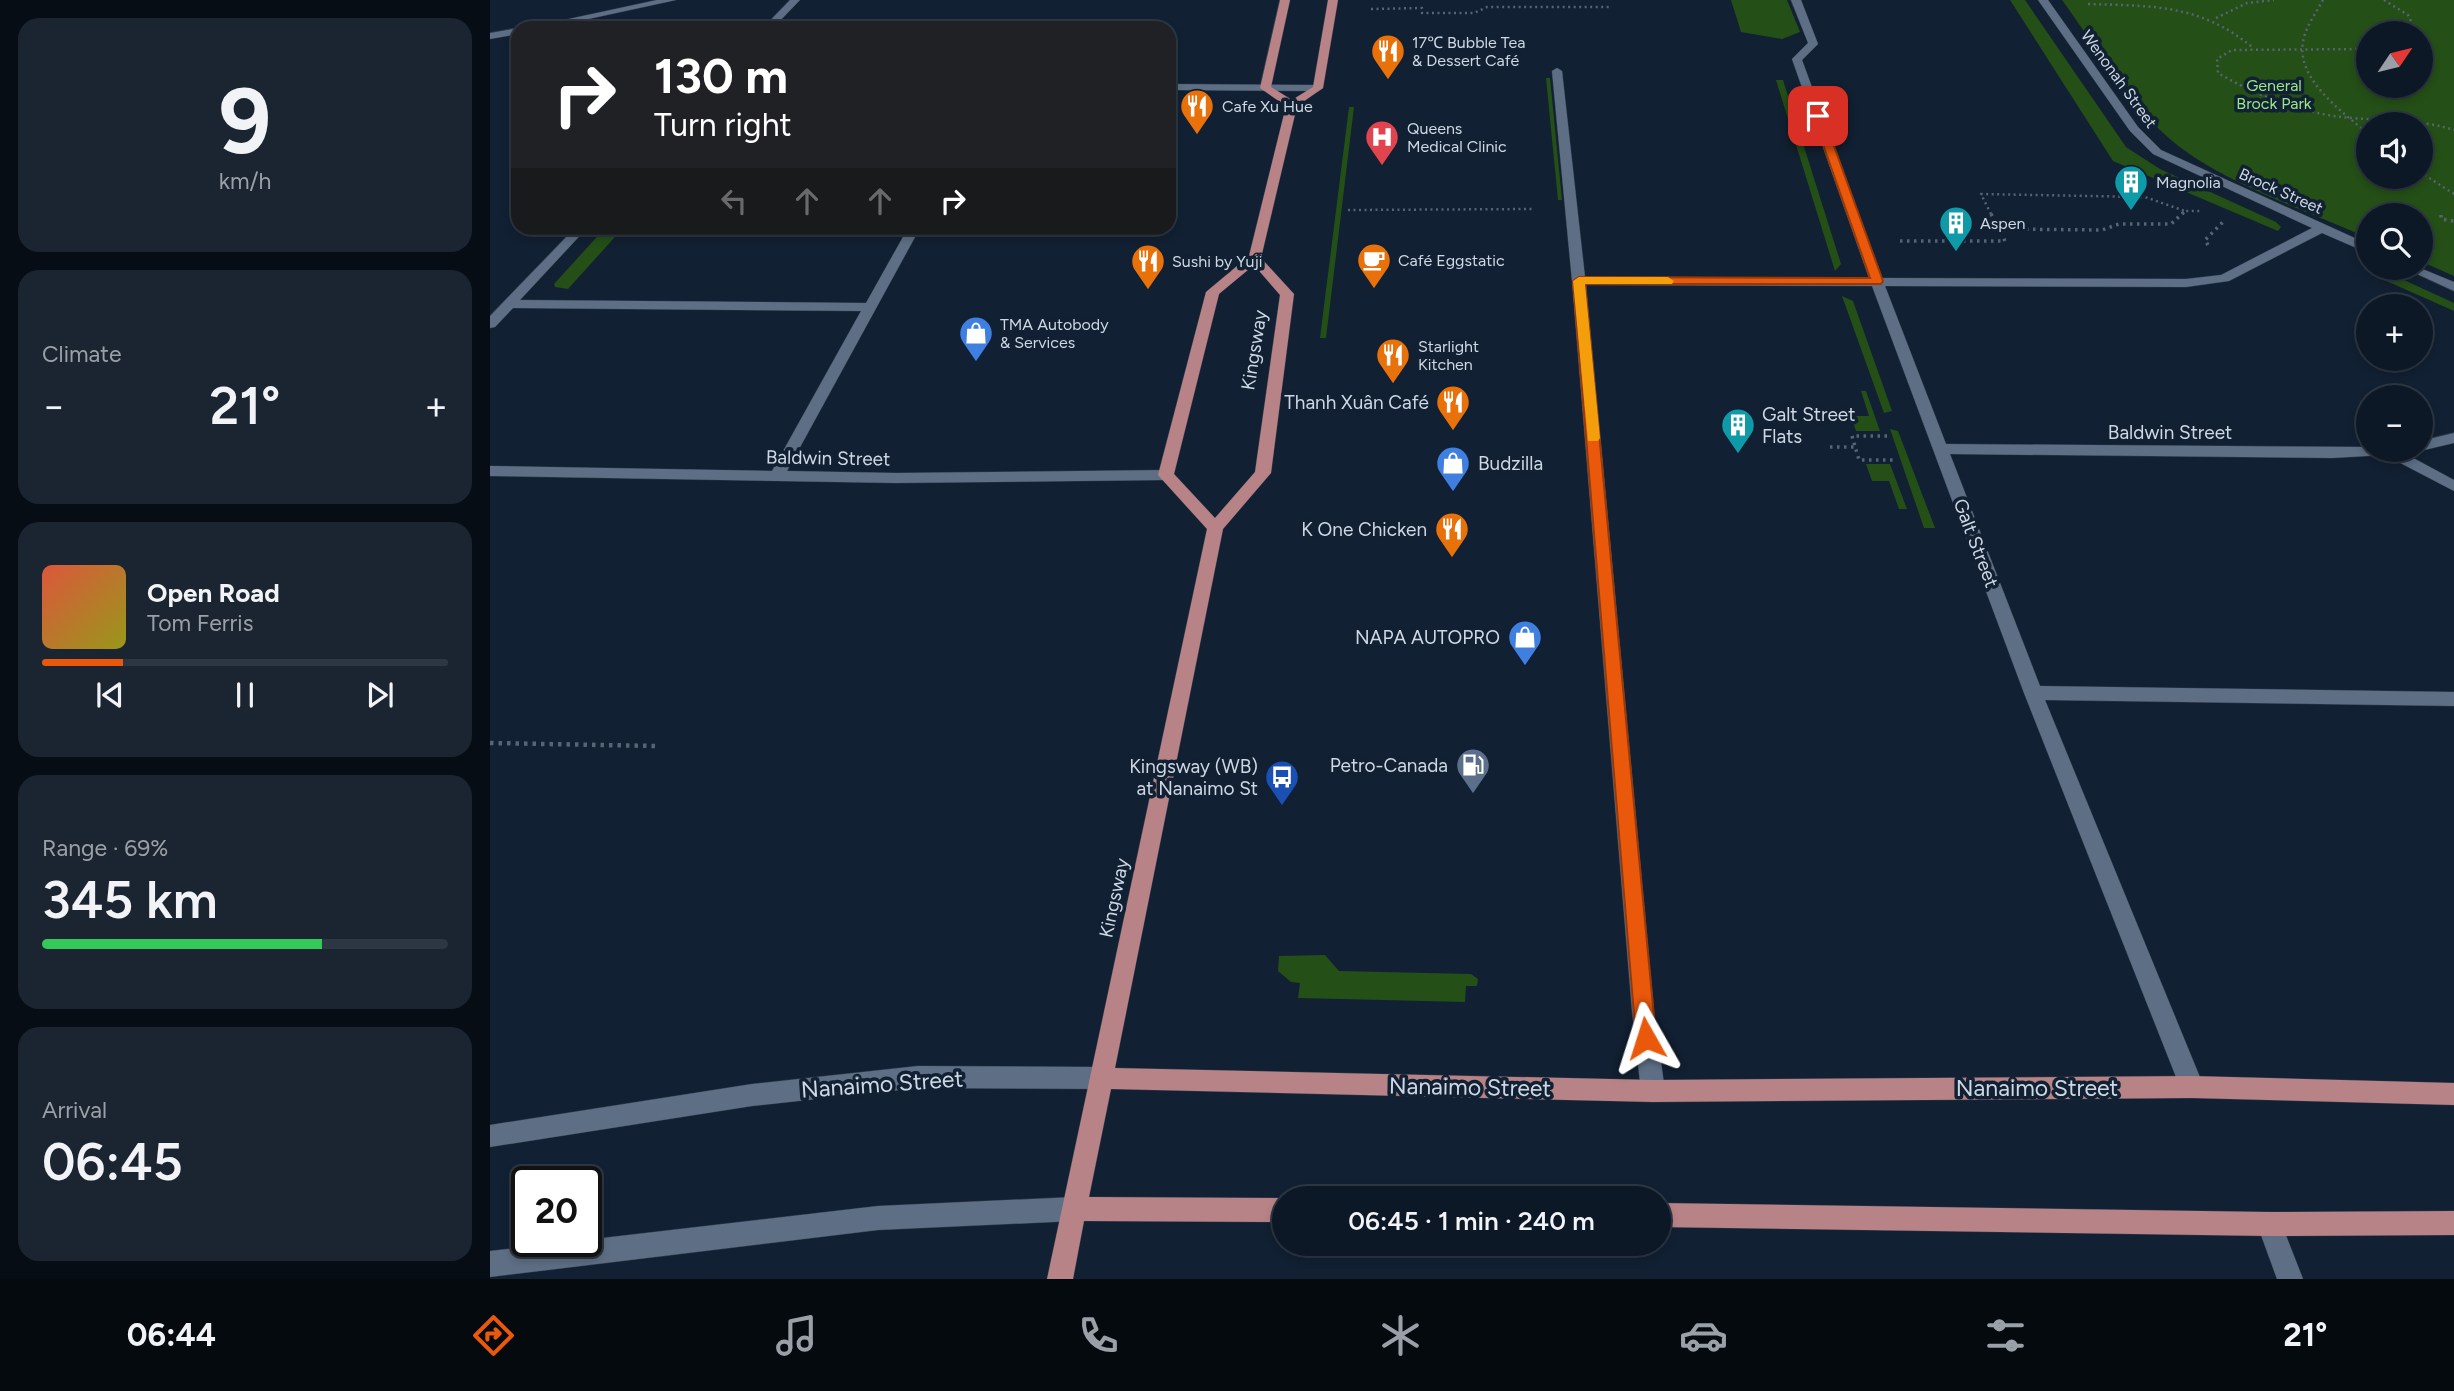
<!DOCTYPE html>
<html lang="en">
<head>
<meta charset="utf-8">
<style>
  body { margin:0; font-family:Figtree,sans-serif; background:#1b2532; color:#f1f3f6; height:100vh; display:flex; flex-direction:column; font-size:26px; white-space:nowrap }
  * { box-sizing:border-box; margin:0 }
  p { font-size:23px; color:#9aa0a7 }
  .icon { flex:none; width:38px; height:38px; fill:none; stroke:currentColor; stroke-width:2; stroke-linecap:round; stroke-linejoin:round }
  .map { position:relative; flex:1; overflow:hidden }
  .side { display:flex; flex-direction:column; gap:18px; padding:18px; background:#070d15; width:490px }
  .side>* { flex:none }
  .banner { position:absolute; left:21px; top:21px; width:665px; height:214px; border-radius:21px; box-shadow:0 4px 10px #0003,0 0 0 2px #2d3743; background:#202124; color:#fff; overflow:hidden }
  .needle { width:46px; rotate:55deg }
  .tools { position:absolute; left:1866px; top:21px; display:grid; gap:14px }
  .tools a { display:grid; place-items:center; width:77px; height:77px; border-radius:50%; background:#0d1826; box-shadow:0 4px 10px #0003,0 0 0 2px #2d3743; font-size:35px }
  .speed { position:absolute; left:21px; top:1166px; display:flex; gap:14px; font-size:35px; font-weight:700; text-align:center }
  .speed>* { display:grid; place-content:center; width:91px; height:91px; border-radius:50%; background:#0d1826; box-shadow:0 4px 10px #0003,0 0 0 2px #2d3743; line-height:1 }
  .speed .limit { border:4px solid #111; border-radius:10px; background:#fff; color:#111 }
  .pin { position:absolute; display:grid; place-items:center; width:60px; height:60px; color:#fff; margin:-30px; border-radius:14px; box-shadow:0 4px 10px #0006 }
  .me { position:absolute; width:77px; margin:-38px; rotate:354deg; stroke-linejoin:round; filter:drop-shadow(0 0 5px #0008) }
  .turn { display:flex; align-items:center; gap:24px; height:147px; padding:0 28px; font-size:32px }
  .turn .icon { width:91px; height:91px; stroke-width:2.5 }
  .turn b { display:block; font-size:49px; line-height:60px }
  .lanes { display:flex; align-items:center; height:66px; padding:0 28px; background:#0003; justify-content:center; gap:35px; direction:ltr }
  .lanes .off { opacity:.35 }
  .big { font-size:52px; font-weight:600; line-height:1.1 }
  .side .card { flex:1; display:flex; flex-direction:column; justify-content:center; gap:10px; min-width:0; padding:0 24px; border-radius:21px; background:#1b2532 }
  .side .dial { align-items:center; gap:0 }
  .dial b { font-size:91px; line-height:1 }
  .song { display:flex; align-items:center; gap:21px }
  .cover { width:84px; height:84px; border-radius:10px; background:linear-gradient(135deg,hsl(10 70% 55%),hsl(60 70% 35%)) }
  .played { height:7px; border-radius:4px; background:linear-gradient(90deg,#ea580c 20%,#2d3743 20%) }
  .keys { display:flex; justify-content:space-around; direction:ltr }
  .heat { display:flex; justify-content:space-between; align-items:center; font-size:38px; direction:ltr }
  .charge { height:10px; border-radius:5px; background:linear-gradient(90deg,#34c759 69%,#2d3743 0) }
  .trip { position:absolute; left:782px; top:1186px; width:399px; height:70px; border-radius:35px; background:#0d1826; box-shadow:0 4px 10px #0003,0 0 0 2px #2d3743; font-weight:600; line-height:70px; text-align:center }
  .dock { display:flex; height:112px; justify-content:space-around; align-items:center; background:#050a0f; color:#9aa0a7 }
  .dock .icon { width:49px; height:49px }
  .dock .selected { color:#ea580c }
  .dock b { font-size:32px; color:#f1f3f6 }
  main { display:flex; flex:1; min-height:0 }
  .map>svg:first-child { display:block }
  .green { fill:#244f16; fill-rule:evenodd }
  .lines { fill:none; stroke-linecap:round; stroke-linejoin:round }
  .minor-casing { stroke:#313b4a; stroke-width:1 }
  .major-casing { stroke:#313b4a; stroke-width:1 }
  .path-far2 { stroke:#566473; stroke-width:2.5; stroke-dasharray:2 3.5; stroke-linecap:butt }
  .path-far1 { stroke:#566473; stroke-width:3.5; stroke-dasharray:2.5 4.5; stroke-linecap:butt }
  .path { stroke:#566473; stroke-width:4.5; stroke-dasharray:3.5 5; stroke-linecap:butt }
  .minor { fill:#5e6f85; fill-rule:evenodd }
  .major { fill:#b78386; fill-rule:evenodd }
  .route { fill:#ea580c; stroke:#983908; stroke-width:2 }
  .slow { fill:#f59e0b }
  .labels { text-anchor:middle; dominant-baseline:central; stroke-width:7; stroke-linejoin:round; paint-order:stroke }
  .far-poi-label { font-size:16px; fill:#cdd8e4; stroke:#112032; text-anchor:start }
  .far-street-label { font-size:16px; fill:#cdd8e4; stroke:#112032 }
  .far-park-label { font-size:16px; fill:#9be785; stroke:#112032 }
  .street-label { font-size:19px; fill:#cdd8e4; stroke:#112032 }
  .poi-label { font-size:19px; fill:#cdd8e4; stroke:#112032; text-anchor:end }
  .near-street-label { font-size:23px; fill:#cdd8e4; stroke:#112032 }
</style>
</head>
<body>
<main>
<section class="side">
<div class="card dial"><b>9</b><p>km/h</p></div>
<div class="card"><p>Climate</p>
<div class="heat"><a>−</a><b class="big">21°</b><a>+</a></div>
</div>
<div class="card">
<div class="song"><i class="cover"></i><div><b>Open Road</b><p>Tom Ferris</p></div></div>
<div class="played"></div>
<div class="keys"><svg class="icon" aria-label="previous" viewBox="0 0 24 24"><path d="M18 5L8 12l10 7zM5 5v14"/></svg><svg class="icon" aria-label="pause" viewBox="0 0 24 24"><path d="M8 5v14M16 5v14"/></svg><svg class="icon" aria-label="next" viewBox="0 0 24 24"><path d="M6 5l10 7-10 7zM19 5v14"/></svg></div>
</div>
<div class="card"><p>Range · 69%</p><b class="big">345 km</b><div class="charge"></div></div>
<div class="card"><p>Arrival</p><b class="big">06:45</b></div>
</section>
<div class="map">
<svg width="1964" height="1279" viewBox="0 0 1964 1279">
  <rect width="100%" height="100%" fill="#112032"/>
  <g class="green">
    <path d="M1241,0H1297L1310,32L1292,39L1251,32Z"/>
    <path d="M1520,0H1535L1636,147L1670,169L1786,222L1791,227L1788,231L1623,161Z"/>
    <path d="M1572,0H1964V276L1930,261V215H1878V238C1813,209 1719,179 1669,129C1634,94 1602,41 1572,0ZM1930,33V86H1878V33ZM1878,124H1930V177H1878Z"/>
    <path d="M1056,78H1060L1072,200H1068Z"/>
    <path d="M1286,80H1293L1351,264L1345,271Z"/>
    <path d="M859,107H864L836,338H830Z"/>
    <path d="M115,228H133L78,289L65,287L64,284Z"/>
    <path d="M1892,279L1914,280L1964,303V311Z"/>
    <path d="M1352,296L1363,301L1402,411L1394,413Z"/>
    <path d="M1371,391H1376L1390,431H1366L1361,416H1379Z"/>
    <path d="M1400,429L1408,431L1445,528H1434Z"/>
    <path d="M1376,464H1400L1417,509H1409L1399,481H1382Z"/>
    <path d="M835,955L849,971L981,974L988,979L987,986H976L975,1002L808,998L810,983L801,982L788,971L789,956Z"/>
  </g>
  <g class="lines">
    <g class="minor-casing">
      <g id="minor">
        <path d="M167,0H186L57,28H37Z"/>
        <path d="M300,0H310L283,28H273Z"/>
        <path d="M1301,0H1311L1328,44L1312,60L1392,278L1696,279L1731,275L1822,228L1663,154L1640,131L1548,0H1558L1648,127L1671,150L1878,244V253L1832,233L1739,281L1696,287L1395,286L1456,444L1878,447V450H1915L1914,453L1964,480V491L1895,455L1842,458L1460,454L1550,686L1964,692V706L1555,700L1714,1087L1710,1095L1702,1098L1694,1095L1690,1087L1534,693L1382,286L1096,285L1164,1011L1175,1091L1171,1099L1163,1102L1155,1099L1151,1091L1142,1011L1082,281L1062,71L1067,68L1072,71L1095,277L1379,278L1302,59L1318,43Z"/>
        <path d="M28,28V34L0,39V33Z"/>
        <path d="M679,84L828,85L833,88L828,91L679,90Z"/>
        <path d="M85,228H97L30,300L376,303L418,228H430L297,471L406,473L676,470L684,475L676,480L406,483L0,476V466L282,471L371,311L23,308L5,327L0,328V316Z"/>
        <path d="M1914,268H1930L1964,282V291Z"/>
        <path d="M1964,433V443L1930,451L1927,450H1930V441Z"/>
        <path d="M428,1066L611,1067L619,1070L622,1078L619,1086L611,1089L428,1088L262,1106L0,1147V1125L262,1084Z"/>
        <path d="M585,1197L594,1200L597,1209L594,1218L585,1221L388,1230L0,1277V1251L388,1206Z"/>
        <path d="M1779,1212L1788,1215L1813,1279H1787L1767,1224L1770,1215Z"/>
      </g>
    </g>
    <g class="major-casing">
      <g id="major">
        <path d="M790,0H800L781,87L802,100L823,87L838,0H848L833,88L807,106L771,258L804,294L781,473L733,529L625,1068L1163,1080L1702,1076L1964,1083V1105L1702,1098L1163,1102L621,1089L599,1197L794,1198L796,1199L794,1222L594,1221L583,1279H557L717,529L668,475L716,292L759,256L796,106L770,88ZM764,265L790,295L765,472L725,518L684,474L729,294Z"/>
        <path d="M1169,1203L1779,1212L1964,1211V1235L1779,1236L1169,1227Z"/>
      </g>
    </g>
    <g class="path-far2">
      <path d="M1833,0C1827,11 1819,22 1815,34C1800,76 1851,110 1878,134"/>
      <path d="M1894,0L1918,15L1927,33"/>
      <path d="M1598,4C1662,6 1710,4 1762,47"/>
      <path d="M881,9L932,8V13H984L997,7H1122"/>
      <path d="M1726,18L1757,3L1784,0"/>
      <path d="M1878,49L1742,50L1727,59L1728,73C1769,97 1814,114 1861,118C1896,121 1930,119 1964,130"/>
      <path d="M1930,172L1964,194"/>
      <path d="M858,210L1045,209"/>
      <path d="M1501,214L1491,194L1655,197L1695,211"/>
      <path d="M1692,214L1695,211H1710"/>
    </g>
    <g class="path-far1">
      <path d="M1951,215V219L1964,221"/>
      <path d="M1508,229L1612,230L1629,224H1681L1694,212"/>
      <path d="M1410,241H1515L1500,212"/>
      <path d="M1718,245L1715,240L1734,221"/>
      <path d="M1397,436H1362L1369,460H1406"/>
      <path d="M1340,447H1366"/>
    </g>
    <path class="path" d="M0,743L167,746"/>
    <use href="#minor" class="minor"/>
    <use href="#major" class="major"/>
  </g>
  <path class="route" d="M1328,113L1333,116L1393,281L1391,284H1095L1166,1038L1163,1045L1156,1047L1149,1045L1146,1038L1083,281L1089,277L1380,278L1323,116Z"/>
  <path class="slow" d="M1178,277L1184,281L1182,284H1095L1110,438L1108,441H1098L1083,281L1089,277Z"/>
  <defs>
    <g id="restaurant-pin" transform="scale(1.75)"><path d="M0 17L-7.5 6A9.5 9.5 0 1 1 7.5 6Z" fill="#e8710a" stroke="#112032"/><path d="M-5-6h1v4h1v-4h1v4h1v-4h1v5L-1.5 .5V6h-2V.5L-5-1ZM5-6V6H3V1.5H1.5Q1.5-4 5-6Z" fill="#fff"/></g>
    <g id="hospital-pin" transform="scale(1.75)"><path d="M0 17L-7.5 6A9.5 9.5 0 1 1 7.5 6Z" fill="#e0444e" stroke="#112032"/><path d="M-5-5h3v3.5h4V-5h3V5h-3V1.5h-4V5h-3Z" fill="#fff"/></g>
    <g id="building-pin" transform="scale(1.75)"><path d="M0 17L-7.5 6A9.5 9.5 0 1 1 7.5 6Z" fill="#0f9aa8" stroke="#112032"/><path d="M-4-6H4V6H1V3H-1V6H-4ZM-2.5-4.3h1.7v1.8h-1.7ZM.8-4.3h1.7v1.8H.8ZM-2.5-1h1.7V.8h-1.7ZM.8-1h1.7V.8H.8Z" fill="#fff"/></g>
    <g id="cafe-pin" transform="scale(1.75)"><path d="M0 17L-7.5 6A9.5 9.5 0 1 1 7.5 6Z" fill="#e8710a" stroke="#112032"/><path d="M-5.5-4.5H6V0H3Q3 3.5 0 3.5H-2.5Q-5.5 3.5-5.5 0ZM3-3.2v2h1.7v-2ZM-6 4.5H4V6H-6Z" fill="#fff"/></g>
    <g id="shop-pin" transform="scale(1.75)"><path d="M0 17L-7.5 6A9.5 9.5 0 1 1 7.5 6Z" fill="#3f7fe0" stroke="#112032"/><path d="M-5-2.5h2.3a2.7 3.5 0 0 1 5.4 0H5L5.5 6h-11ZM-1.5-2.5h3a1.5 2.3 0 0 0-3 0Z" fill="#fff"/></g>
    <g id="fuel-pin" transform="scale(1.75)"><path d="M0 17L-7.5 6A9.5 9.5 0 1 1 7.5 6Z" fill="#5c6f8a" stroke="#112032"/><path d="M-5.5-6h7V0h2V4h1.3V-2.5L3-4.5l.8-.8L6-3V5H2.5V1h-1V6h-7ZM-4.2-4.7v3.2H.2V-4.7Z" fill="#fff"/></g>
    <g id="bus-pin" transform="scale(1.75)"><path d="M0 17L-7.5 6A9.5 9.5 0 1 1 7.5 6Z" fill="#1a4fb4" stroke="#112032"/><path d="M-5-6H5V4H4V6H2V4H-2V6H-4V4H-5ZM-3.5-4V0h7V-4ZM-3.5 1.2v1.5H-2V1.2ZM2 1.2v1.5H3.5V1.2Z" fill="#fff"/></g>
  </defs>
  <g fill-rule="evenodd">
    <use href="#restaurant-pin" x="898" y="51"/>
    <use href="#restaurant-pin" x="707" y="106"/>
    <use href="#hospital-pin" x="892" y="137"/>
    <use href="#building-pin" x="1641" y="182"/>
    <use href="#building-pin" x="1466" y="223"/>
    <use href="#cafe-pin" x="884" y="260"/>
    <use href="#restaurant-pin" x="658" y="261"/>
    <use href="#shop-pin" x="486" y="333"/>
    <use href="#restaurant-pin" x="903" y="355"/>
    <use href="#restaurant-pin" x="963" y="402"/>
    <use href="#building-pin" x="1248" y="425"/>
    <use href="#shop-pin" x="963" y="463"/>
    <use href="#restaurant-pin" x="962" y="529"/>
    <use href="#shop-pin" x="1035" y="637"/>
    <use href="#fuel-pin" x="983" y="765"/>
    <use href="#bus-pin" x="792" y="777"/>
  </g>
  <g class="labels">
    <g class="far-poi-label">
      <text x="922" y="42">17℃ Bubble Tea<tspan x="922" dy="18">&amp; Dessert Café</tspan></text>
      <text x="732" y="106">Cafe Xu Hue</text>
      <text x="917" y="128">Queens<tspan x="917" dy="18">Medical Clinic</tspan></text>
      <text x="1666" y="182">Magnolia</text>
      <text x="1490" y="223">Aspen</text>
      <text x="908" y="260">Café Eggstatic</text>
      <text x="682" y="261">Sushi by Yuji</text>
      <text x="510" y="324">TMA Autobody<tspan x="510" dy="18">&amp; Services</tspan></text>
      <text x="928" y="346">Starlight<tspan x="928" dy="18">Kitchen</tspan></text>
    </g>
    <g class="far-street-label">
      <text transform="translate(1629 79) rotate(54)">Wenonah Street</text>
      <text transform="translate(1791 191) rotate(24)">Brock Street</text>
    </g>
    <g class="far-park-label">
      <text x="1784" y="85">General<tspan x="1784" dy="18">Brock Park</tspan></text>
    </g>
    <g class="street-label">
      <text transform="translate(764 350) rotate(-81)">Kingsway</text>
      <text x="1680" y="432">Baldwin Street</text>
      <text transform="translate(338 458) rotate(1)">Baldwin Street</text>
      <text transform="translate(1486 543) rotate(69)">Galt Street</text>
      <text transform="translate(624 898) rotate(-78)">Kingsway</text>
    </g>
    <g class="poi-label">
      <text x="939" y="402">Thanh Xuân Café</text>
      <text x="1272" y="414" text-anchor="start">Galt Street<tspan x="1272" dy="22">Flats</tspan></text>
      <text x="988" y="463" text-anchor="start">Budzilla</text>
      <text x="937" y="529">K One Chicken</text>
      <text x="1010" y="637">NAPA AUTOPRO</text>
      <text x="958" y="765">Petro-Canada</text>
      <text x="768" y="766">Kingsway (WB)<tspan x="768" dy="22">at Nanaimo St</tspan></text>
    </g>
    <g class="near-street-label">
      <text transform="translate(392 1084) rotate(-4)">Nanaimo Street</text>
      <text transform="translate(980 1087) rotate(1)">Nanaimo Street</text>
      <text x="1547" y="1088">Nanaimo Street</text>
    </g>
  </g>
</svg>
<div class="tools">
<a><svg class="needle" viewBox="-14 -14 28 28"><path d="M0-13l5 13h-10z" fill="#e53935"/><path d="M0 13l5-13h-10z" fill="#9aa0a7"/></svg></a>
<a><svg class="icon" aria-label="sound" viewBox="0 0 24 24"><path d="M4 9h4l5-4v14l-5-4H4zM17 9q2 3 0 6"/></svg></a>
<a><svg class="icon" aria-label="search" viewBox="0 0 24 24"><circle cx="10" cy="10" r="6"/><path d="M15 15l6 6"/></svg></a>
<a>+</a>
<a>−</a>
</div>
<div class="speed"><div class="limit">20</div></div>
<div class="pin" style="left:1328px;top:116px;background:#d93025"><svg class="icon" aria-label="arrive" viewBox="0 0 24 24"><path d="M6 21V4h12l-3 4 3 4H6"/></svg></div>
<svg class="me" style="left:1156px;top:1038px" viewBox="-20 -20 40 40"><path d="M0-17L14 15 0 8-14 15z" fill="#ea580c" stroke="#fff" stroke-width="4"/></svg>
<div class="trip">06:45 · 1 min · 240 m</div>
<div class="banner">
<div class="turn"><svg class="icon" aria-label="right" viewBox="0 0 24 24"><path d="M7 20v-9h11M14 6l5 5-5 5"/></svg><div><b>130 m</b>Turn right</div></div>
<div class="lanes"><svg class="icon off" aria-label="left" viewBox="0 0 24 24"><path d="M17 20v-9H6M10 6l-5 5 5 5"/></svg><svg class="icon off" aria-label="ahead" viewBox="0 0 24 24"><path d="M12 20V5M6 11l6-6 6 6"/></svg><svg class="icon off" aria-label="ahead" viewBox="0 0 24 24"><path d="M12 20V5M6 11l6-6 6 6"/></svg><svg class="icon" aria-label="right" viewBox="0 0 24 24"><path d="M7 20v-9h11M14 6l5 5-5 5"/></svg></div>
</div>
</div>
</main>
<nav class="dock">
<b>06:44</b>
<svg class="icon selected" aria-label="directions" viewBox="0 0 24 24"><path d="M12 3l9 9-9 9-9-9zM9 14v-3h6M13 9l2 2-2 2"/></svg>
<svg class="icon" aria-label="music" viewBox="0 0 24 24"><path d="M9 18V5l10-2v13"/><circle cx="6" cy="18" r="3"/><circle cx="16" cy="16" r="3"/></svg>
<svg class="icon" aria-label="phone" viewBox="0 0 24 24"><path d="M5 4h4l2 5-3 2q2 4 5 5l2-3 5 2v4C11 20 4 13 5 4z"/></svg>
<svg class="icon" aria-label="climate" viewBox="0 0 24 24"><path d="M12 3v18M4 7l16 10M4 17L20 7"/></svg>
<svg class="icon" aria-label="car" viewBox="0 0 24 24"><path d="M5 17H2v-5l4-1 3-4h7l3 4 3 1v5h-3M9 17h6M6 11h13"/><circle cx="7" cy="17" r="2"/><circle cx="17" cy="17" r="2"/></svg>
<svg class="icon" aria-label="filters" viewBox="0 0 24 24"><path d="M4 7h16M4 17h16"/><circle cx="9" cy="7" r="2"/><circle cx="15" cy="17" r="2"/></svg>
<b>21°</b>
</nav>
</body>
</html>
